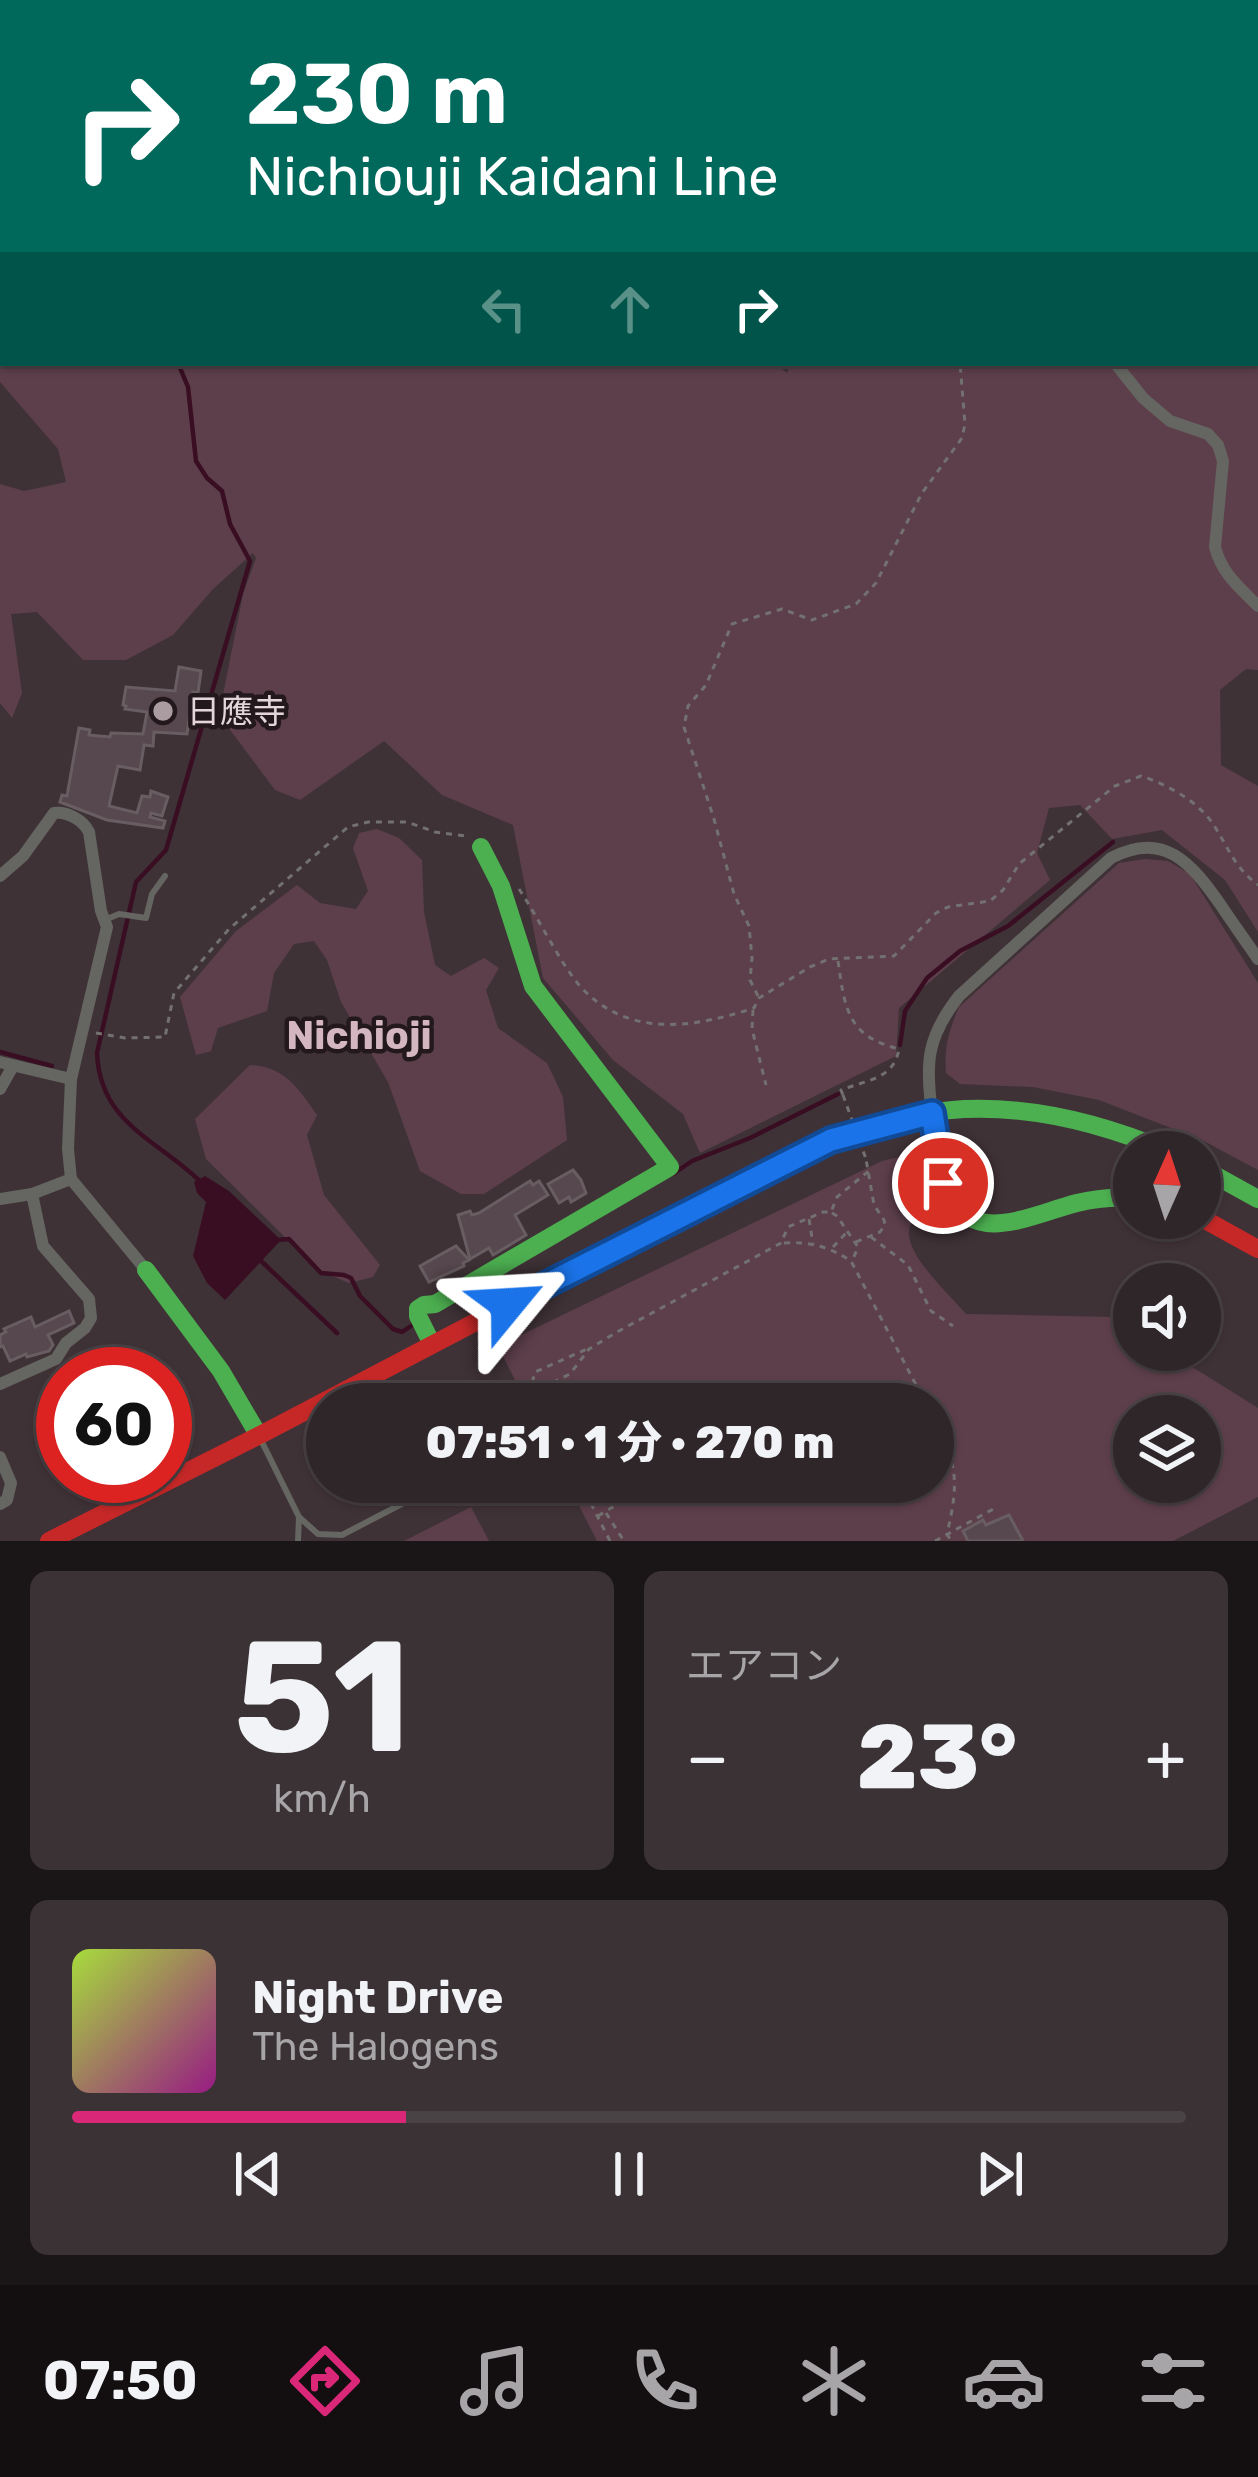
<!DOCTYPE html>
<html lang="ja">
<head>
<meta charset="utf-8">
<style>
  body { margin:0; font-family:Rubik,"Noto Sans JP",sans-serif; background:#3b3235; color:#f1f3f6; height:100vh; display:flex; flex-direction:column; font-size:45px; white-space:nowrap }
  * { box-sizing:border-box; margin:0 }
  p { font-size:39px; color:#a7a5a8 }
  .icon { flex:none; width:66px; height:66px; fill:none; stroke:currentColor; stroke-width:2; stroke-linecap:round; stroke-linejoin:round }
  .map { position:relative; height:1541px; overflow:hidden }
  .panel { display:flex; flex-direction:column; gap:30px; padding:30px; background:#1a1517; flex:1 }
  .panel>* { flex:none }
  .top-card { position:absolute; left:0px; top:0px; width:1260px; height:366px; box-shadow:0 3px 9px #0004,0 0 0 3px #4a4346; background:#00695c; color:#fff; overflow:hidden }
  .needle { width:78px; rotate:3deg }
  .tools { position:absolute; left:1113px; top:1131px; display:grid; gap:24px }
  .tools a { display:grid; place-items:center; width:108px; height:108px; border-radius:50%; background:#2f2629; box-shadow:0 3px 9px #0004,0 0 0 3px #4a4346; font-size:60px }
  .speed { position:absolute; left:36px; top:1347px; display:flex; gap:24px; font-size:60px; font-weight:700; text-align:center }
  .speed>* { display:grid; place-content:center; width:156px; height:156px; border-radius:50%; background:#2f2629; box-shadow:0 3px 9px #0004,0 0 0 3px #4a4346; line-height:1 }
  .speed .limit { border:18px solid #d22; background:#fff; color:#111 }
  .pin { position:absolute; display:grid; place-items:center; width:102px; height:102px; color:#fff; margin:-51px; border:6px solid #fff; border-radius:50%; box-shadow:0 3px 12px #0007 }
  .me { position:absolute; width:132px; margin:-66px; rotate:63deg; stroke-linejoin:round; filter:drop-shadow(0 0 9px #0008) }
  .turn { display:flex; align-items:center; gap:42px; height:252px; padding:0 48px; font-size:54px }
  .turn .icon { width:156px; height:156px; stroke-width:2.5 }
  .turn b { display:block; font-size:84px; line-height:102px }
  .lanes { display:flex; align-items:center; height:114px; padding:0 48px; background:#0003; justify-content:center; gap:60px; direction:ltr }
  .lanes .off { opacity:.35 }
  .big { font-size:90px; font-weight:800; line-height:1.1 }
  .panel .card { flex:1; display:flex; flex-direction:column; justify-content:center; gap:18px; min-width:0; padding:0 42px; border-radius:18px; background:#3b3235 }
  .panel .dial { align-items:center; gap:0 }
  .dial b { font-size:156px; line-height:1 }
  .song { display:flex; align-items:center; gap:36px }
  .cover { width:144px; height:144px; border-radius:18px; background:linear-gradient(135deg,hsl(80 70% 55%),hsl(310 70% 35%)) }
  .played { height:12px; border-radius:6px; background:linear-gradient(90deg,#db2777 30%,#4a4346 30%) }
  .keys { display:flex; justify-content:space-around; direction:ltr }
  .heat { display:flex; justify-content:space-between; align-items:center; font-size:66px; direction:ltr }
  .panel .tiles { flex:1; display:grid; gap:30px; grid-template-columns:1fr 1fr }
  .card:last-child { grid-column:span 2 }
  .trip { position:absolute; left:306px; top:1383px; width:648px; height:120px; border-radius:60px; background:#2f2629; box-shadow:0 3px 9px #0004,0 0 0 3px #4a4346; font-weight:800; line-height:120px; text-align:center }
  .tabs { display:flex; height:192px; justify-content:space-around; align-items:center; background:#130f10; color:#a7a5a8 }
  .tabs .icon { width:84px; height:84px }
  .tabs .selected { color:#db2777 }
  .tabs b { font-size:54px; color:#f1f3f6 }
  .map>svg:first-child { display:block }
  .green { fill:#5d3f4b; fill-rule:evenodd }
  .water { fill:#390e22 }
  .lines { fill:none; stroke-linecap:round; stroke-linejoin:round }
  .stream { stroke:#390e22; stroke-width:4.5 }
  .building { fill:#57474e; stroke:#685d61; stroke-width:3 }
  .path { stroke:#737070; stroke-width:3; stroke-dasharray:6 6; stroke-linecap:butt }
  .lane { stroke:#656562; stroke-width:6 }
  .street { stroke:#656562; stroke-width:12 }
  .fast { stroke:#4caf50; stroke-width:18 }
  .jam { stroke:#c62828; stroke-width:18 }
  .path-bridge { stroke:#737070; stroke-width:3; stroke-dasharray:6 6; stroke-linecap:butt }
  .route-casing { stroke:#114b97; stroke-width:30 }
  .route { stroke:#1a73e8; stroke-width:21 }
  .poi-dot { fill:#aa9ca1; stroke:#23191d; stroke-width:4.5 }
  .labels { text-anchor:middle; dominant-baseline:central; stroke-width:9; stroke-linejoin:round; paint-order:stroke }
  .poi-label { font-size:33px; fill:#e4d5da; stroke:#23191d; text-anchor:start }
  .quarter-label { font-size:39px; font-weight:bold; fill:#d3b6c0; stroke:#23191d }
</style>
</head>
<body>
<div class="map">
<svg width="1258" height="1541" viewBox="0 0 1258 1541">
  <rect width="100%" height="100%" fill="#3f3237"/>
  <g class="green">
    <path d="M0,0H537L536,3H3V363H774L787,373L791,363H1257V3H776L775,0H1258V670L1246,669L1220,690L1221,765L1258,786V932L1225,880L1162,830L1112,839L1080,805L1049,808L1037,853L1050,880L899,1008L896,1056L700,1153L683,1114L613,1060L543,978L513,825L442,795L384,741L300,800L275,790L219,715L243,594L256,558L253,553L213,589L173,635L126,660H83L37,612L11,614L22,693L12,718L0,703V484L24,491L66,482L58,449L0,382Z"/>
    <path d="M377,829L399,838L422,860L424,912L435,965L451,976L484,958L499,968L486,990L498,1028L547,1063L563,1097L567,1140L484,1194H461L420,1171L388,1082L341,1002L327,960L314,941L294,944L274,973L267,1011L218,1028L211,1051L196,1055L180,997L236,931L297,885L320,903L356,909L368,891L353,848L359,833Z"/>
    <path d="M1145,859L1168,861L1190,874L1258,983V1170L1202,1140L1099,1100L1033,1087L960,1084L946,1073C944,1047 949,1030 959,1007L1119,863Z"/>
    <path d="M250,1065C285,1067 298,1088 317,1115L307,1135L324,1195L380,1265L373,1277L349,1283L318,1270L206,1159L195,1119Z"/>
    <path d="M899,1157H905C907,1164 914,1208 913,1215C913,1222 908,1228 909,1234C909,1258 950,1295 966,1314L1113,1317L1134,1330V1350H1165L1258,1408V1497L1173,1541H597L567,1482H933V1404H527L498,1346L882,1161ZM1134,1416H1200V1482H1134Z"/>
    <path d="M471,1507L489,1541H404Z"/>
  </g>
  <path class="water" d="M205,1176L229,1191L281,1240L225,1300L207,1283L193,1256L206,1202L197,1193L194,1182Z"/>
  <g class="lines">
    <g class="stream">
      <path d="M66,0L67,3"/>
      <path d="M178,363L188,387L196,461L207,478L222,491L230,524L250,561L166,850L136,882L97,1053C100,1124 157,1139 201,1182"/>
      <path d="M900,1045L905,1011L927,978L960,951L1008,926L1113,842"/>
      <path d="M0,1052L52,1066"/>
      <path d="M673,1174L692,1161L750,1138L838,1094"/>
      <path d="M277,1240L289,1239L321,1273L344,1275L351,1278L360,1296L393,1329L402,1332L414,1324"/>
      <path d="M260,1260L337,1333"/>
    </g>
  </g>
  <g class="building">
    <path d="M179,667L201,671L198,693L193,692L187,734L154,732L153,746L144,745L140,770L118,766L109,806L137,813L142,796L150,797L151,791L168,797L162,816L151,813L150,817L165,821L163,828L107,820L60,802L62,795L67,796L79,728L90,730L89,735L110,737L111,733L143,734L147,712L125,709L126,706L123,705L126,687L175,691Z"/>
    <path d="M573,1170L581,1180L586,1193L571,1202L569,1197L559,1203L548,1184Z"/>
    <path d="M530,1181L533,1185L539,1181L548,1195L515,1215L526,1235L493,1255L489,1248L470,1259L458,1215L470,1211L472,1215L479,1213Z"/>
    <path d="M456,1246L469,1260L463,1263L464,1266L429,1282L420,1266Z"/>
    <path d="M69,1311L74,1323L48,1335L53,1345L49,1351L27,1357L26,1354L10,1361L3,1346L0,1347V1335L6,1332L4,1329L31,1317L35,1327Z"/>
    <path d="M1009,1515L1023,1541H968L963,1531L983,1520L986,1525Z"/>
  </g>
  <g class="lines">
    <g class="path">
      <path d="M993,3V0"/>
      <path d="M519,889C538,917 559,961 579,985C627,1039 693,1028 754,1008L759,998L810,967L829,959L894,956L936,913L948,907L990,901L1003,890L1019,864L1115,786L1141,776C1166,784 1198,801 1213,824C1229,848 1233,866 1258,885"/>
      <path d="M838,961C845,1009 847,1036 899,1049C894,1079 867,1080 841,1090L843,1095"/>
      <path d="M758,996L750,980L752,958L749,926L734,894L714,819L684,727L688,706L706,685L732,624L782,609L812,620L856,604L876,583L922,493L962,438L965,424L960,363"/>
      <path d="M753,1010L752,1029L766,1085"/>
      <path d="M96,1033L125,1038L165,1037L174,993L229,929L348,827L368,822H407L435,832L466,836"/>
      <path d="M832,1213L837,1216L858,1247L853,1259"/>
      <path d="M809,1219L813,1244"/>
      <path d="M871,1237L908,1265L931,1311L953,1326"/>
      <path d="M856,1242L880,1232L885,1225L884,1220L874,1205L866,1159"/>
      <path d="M784,1243C809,1241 830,1247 851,1261L926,1404"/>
      <path d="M833,1247L847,1232"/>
      <path d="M510,1404L570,1374L589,1349L617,1332L781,1243L788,1227L823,1212H831L837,1197L870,1170"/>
      <path d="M542,1404L532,1383L535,1372L587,1349"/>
      <path d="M613,1404L615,1401L627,1402"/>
      <path d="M933,1418C958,1465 959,1482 947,1534L951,1541"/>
      <path d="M580,1482L610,1541"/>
      <path d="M606,1513L624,1541"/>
      <path d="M598,1516L616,1505L606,1482"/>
      <path d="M935,1541L995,1508"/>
    </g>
    <g class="lane">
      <path d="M107,919L119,914L146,918L152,894L165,876"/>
      <path d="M261,1440L299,1517L298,1541"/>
      <path d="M299,1517L318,1534L342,1535L444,1482"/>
    </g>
    <g class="street">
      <path d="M956,0L958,3"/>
      <path d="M1115,363L1143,398L1170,421L1208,434L1218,445L1223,461L1215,547C1222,574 1239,587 1258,606"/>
      <path d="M0,876L23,856L54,813C67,811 83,820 89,832L101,911L107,927L71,1079L68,1149L71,1179L146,1270"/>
      <path d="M0,1062L71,1079"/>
      <path d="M0,1089L13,1066"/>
      <path d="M932,1113C925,1062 927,1037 959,996L1111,858C1164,830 1191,863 1220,904C1232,922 1245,940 1258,959"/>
      <path d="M0,1199L32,1194L71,1179"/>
      <path d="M0,1384L56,1359L66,1343L85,1328L91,1318L89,1299L43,1246L32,1194"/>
      <path d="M0,1457L11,1483L7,1500L0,1504"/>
    </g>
    <g class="fast">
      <path d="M932,1113C934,1135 935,1158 942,1179C965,1252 1026,1216 1077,1203C1096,1198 1115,1197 1134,1198"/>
      <path d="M1200,1167L1258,1199"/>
      <path d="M146,1270L221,1371L259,1436"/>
      <path d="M550,1283C594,1260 637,1238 681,1214C769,1167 863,1115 964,1109C1036,1106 1104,1124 1170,1152"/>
      <path d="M432,1344L418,1316V1309L424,1305L435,1304L670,1167L533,986L501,886L481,847"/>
    </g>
    <g class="jam">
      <path d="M1200,1217L1258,1249"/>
      <path d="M49,1541L262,1434L550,1283"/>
    </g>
    <path class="path-bridge" d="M843,1095L866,1159"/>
  </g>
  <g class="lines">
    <g class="route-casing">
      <path id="route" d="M508,1304L831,1140L932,1113L943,1183"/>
    </g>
    <use href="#route" class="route"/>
  </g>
  <circle class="poi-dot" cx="163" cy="711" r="12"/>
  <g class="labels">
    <g class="poi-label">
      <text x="187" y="711">日應寺</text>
    </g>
    <g class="quarter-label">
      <text x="359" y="1036">Nichioji</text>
    </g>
  </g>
</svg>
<div class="tools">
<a><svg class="needle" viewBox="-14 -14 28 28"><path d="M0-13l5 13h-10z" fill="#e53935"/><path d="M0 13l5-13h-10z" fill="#a7a5a8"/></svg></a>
<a><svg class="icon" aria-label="sound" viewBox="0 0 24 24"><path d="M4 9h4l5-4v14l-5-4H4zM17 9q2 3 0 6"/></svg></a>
<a><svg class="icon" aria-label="layers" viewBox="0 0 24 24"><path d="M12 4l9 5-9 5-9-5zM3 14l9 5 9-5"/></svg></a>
</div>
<div class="speed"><div class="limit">60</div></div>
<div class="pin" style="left:943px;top:1183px;background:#d93025"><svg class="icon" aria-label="arrive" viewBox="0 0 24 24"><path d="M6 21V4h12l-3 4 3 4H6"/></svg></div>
<svg class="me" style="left:508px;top:1304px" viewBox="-20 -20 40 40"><path d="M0-17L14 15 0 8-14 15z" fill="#1a73e8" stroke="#fff" stroke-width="4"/></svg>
<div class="trip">07:51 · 1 分 · 270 m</div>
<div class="top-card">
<div class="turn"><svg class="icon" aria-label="right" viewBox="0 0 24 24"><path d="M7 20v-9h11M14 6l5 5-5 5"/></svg><div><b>230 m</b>Nichiouji Kaidani Line</div></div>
<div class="lanes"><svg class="icon off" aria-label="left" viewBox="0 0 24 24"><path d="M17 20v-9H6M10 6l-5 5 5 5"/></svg><svg class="icon off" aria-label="ahead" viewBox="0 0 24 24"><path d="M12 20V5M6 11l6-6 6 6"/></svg><svg class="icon" aria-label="right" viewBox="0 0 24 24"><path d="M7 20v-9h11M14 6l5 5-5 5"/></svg></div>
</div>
</div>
<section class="panel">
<div class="tiles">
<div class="card dial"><b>51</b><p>km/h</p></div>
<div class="card"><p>エアコン</p>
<div class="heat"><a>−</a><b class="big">23°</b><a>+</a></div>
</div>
<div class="card">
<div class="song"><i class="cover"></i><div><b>Night Drive</b><p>The Halogens</p></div></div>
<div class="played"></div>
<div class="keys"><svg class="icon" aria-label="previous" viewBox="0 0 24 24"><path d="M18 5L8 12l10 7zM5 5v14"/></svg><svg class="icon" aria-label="pause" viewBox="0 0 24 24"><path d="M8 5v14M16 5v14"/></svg><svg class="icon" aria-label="next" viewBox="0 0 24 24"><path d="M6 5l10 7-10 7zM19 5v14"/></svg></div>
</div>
</div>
</section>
<nav class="tabs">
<b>07:50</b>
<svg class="icon selected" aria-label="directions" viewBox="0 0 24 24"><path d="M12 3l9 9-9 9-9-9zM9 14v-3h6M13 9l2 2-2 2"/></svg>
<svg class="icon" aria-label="music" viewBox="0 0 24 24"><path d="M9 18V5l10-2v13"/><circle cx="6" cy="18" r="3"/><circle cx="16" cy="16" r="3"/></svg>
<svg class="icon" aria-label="phone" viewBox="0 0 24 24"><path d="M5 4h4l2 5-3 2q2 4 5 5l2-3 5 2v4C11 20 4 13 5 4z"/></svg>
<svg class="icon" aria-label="climate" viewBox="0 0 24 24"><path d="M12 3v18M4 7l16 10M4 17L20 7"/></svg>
<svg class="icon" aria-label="car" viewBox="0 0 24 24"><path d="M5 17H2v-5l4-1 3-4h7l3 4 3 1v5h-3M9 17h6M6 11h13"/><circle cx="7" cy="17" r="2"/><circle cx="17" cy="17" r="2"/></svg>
<svg class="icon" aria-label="filters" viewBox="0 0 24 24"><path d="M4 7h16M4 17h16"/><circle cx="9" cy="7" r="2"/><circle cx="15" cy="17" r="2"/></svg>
</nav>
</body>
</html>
